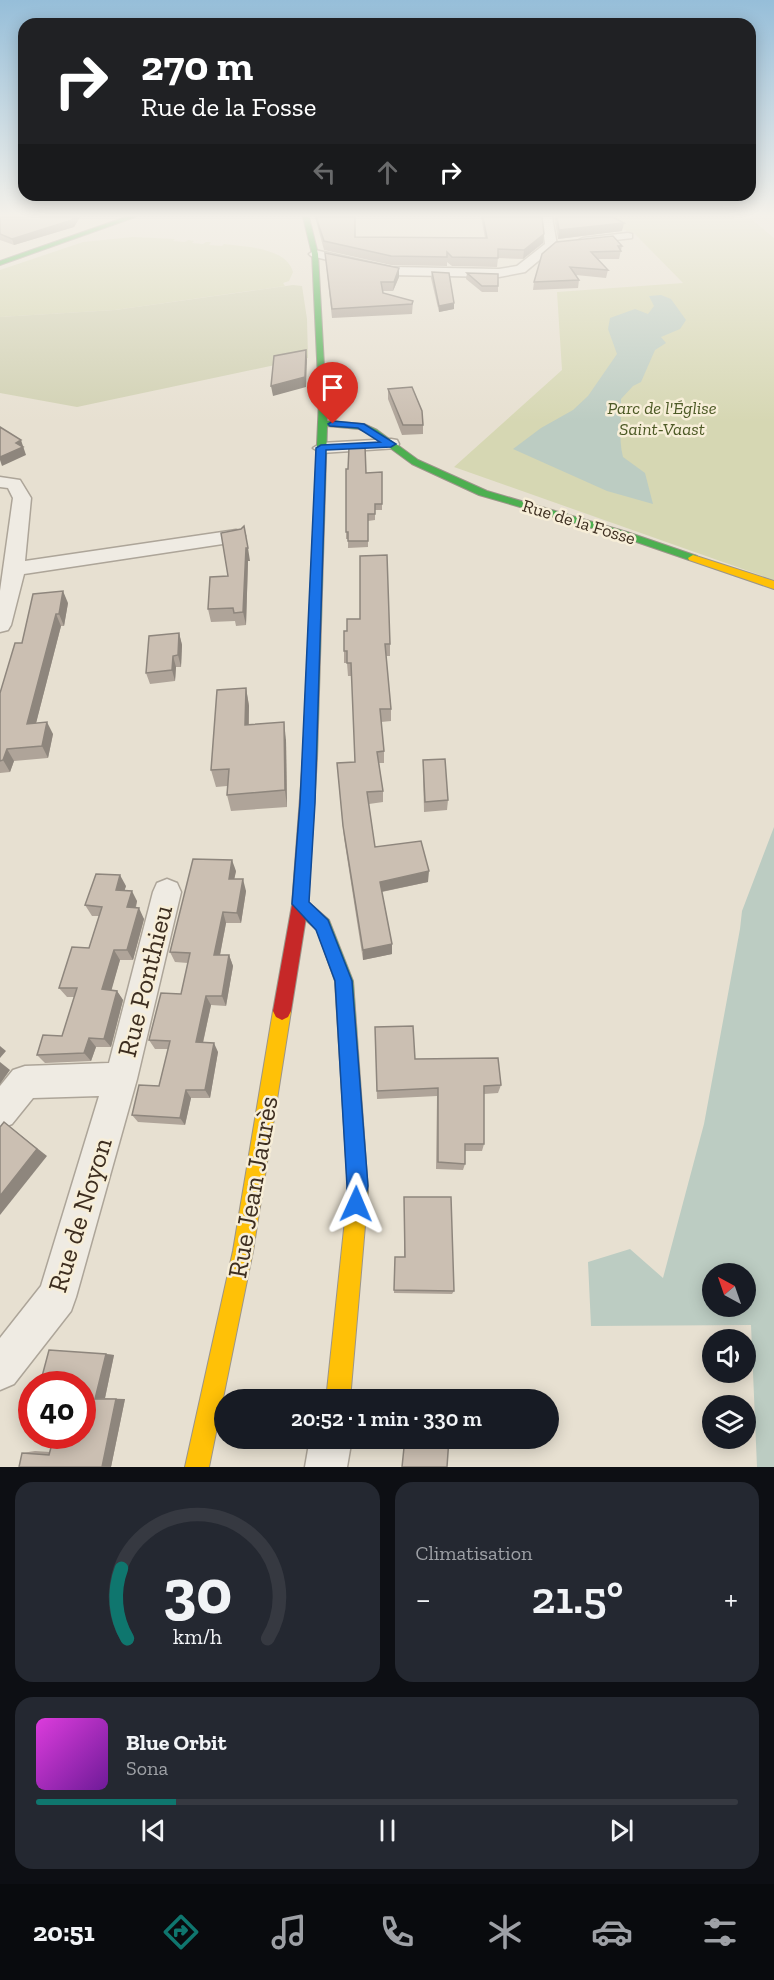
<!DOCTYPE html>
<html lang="fr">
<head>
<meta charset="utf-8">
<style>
  body { margin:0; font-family:"Zilla Slab",serif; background:#242831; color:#f1f3f6; height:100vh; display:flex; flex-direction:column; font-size:22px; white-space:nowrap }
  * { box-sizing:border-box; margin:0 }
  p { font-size:20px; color:#9ea1a6 }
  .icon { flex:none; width:33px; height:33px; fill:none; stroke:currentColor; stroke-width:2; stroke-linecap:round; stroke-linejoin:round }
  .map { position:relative; height:1467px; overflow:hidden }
  .side { display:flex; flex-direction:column; gap:15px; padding:15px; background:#0d0f14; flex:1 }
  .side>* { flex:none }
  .banner { position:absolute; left:18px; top:18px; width:738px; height:183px; border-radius:18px; box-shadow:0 3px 15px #0003; background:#202124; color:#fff; overflow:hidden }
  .needle { width:39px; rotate:320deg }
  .tools { position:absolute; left:702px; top:1263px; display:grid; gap:12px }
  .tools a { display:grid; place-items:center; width:54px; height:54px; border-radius:50%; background:#171b24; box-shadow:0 3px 15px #0003; font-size:30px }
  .speed { position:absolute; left:18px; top:1371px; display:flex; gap:12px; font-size:30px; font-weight:700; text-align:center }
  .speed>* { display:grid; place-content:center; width:78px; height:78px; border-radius:50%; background:#171b24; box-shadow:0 3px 15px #0003; line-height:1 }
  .speed .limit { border:9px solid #d22; background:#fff; color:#111 }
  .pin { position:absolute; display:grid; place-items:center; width:51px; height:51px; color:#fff; margin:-62px -26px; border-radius:50% 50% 50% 0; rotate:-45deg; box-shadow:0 0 6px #0007 }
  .pin .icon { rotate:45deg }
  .me { position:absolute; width:66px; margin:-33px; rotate:1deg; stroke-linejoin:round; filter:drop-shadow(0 0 4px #0008) }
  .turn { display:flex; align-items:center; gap:21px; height:126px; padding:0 24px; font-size:27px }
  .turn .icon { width:78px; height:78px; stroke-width:2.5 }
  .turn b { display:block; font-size:42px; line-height:51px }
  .lanes { display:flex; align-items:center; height:57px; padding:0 24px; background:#0003; justify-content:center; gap:30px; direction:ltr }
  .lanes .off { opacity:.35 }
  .big { font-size:45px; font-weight:600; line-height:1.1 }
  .side .card { flex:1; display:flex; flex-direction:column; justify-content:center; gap:9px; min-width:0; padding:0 21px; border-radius:18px; background:#242831 }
  .side .dial { align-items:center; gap:0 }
  .dial svg { height:156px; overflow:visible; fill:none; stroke:#363941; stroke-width:7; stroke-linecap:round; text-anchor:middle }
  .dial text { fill:#f1f3f6; stroke:none }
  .song { display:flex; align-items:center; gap:18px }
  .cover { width:72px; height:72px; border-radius:9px; background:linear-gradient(135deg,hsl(300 70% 55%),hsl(280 70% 35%)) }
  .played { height:6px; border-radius:3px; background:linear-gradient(90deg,#0f766e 20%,#363941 20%) }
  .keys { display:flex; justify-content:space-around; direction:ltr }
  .heat { display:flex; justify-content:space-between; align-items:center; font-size:33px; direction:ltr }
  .side .tiles { flex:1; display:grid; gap:15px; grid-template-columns:1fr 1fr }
  .card:last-child { grid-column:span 2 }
  .trip { position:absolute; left:214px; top:1389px; width:345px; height:60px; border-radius:30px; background:#171b24; box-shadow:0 3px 15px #0003; font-weight:600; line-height:60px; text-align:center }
  .tabs { display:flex; height:96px; justify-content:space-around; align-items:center; background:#090b0e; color:#9ea1a6 }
  .tabs .icon { width:42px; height:42px }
  .tabs .current { color:#0f766e }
  .tabs b { font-size:27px; color:#f1f3f6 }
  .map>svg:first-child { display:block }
  .green { fill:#d6d7b3 }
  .cemetery { fill:#d1d1b3 }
  .water { fill:#bcccc2; fill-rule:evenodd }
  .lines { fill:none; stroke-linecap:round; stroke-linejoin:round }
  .street-casing { stroke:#ada599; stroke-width:3 }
  .fast-casing { stroke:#9c958a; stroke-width:2 }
  .slow-casing { stroke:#9c958a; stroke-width:2 }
  .jam-casing { stroke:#9c958a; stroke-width:2 }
  .street { fill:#efebe3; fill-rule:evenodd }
  .fast { fill:#4caf50; fill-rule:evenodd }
  .slow { fill:#ffc107; fill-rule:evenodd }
  .jam { fill:#c62828; fill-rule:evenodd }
  .wall { fill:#afa499 }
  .shaded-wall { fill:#8e867d }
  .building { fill:#cbbfb2; stroke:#8e867d; stroke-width:1.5 }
  .route { fill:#1a73e8; stroke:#114b97; stroke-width:1.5 }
  .labels { text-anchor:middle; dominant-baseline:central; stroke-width:5; stroke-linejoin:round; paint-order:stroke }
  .far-park-label { font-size:18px; font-style:italic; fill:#4d5a26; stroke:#f7eed8 }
  .far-street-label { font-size:18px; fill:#3d2e20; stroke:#f7eed8 }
  .near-street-label { font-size:27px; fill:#3d2e20; stroke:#f7eed8 }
</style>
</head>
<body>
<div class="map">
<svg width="774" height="1467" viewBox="0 0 774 1467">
  <rect width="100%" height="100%" fill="#e7e0d1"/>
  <g class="green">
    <path d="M592,217H749L774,238V580L454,467L562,370L557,292L683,283L635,234Z"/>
    <path d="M133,237L175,239L173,241L185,242L188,240L194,241L192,243L203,244L206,242H211L209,245L222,246L224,244C245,247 286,247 293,272L289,281L283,283L285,286L115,310L0,317V270L83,242Z"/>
  </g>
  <path class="cemetery" d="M293,285L302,286L307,319L308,358L77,407L0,393V317L115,310Z"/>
  <g class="water">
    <path d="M661,295L671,299L686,320L680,329L661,337L666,343L655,350L641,382L633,386L621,399C622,421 618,436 623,457L645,473L653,504L607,491L513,449L541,428L573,410L588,396L617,354L608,329L610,318L635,309L648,314L654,306L649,296Z"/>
    <path d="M774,827V1467H757L751,1325L591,1326L588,1262L630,1249L663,1278L704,1124L740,929L742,911ZM712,1274H746V1306H712Z"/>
  </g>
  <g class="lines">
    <g class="street-casing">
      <g id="street">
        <path d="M542,217H552L557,245L555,247L525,272L499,277L391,275L311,256L309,254L315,250L391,267L499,269L517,266L545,244Z"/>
        <path d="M628,233L632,234V238L583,244L577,241L583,238Z"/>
        <path d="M391,439L397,440L399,444L397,448L321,453L313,448L321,443Z"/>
        <path d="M0,477L20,480L31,498L25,561L236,530L243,532L245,536L243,540L236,542L24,574L11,625L8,630L0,632V591L13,498L8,488L0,487Z"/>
        <path d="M167,879L177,883L181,892L137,1079L76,1297L71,1311L14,1384L0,1390V1338L41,1286L99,1096L33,1098L12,1124L0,1129V1086L13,1070L25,1066L109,1063L153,892L157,883Z"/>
        <path d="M310,1438H352L347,1467H305Z"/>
      </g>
    </g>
    <g class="fast-casing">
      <g id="fast">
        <path d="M126,217H135L0,265V261Z"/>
        <path d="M303,217H309L318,254L327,421L364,424L377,430L418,460L487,491L627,532L697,556L698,558L697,560H689L619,536L479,495L412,464L371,434L359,429L327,426L317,758L315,762H305L303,758L319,400L312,254Z"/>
        <path d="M300,898L306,900L329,920L353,981L368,1191L365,1198L358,1201L351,1198L348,1191L335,981L317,930L294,910L292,905L294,900Z"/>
      </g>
    </g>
    <g class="slow-casing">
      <g id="slow">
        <path d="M693,555L774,581V589L689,560L688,558Z"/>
        <path d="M282,1002L288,1005L291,1011L253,1251L209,1467H185L233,1251L273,1011L276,1005Z"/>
        <path d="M358,1181L365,1184L368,1191L350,1400H326L348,1191L351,1184Z"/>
      </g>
    </g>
    <g class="jam-casing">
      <path id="jam" d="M310,753L315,754L317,758L308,905L291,1011L288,1017L282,1020L276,1017L273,1011L292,905L303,758L305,754Z"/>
    </g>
    <use href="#street" class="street"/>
    <use href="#fast" class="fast"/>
    <use href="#slow" class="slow"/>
    <use href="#jam" class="jam"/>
  </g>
  <g class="wall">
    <path d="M0,217H80L74,227L14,245L0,240Z"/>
    <path d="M315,217H355V237L485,238L481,217H542L543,243L523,259L498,258L497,267L452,266L447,262V266L391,265L324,250Z"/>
    <path d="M554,217H613L622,231L558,239Z"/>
    <path d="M622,246L619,259H598L608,270L606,278L576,275L579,280L578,288L533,290L534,282L542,254Z"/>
    <path d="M325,253L399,277L393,291H383V293L413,301L412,314L332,318Z"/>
    <path d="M432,272L454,309L439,312L431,278Z"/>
    <path d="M467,273L498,286V292H482L466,279Z"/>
    <path d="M388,389L423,425V434L402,435L388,399Z"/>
    <path d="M346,469L366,473L382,472V510H375V520L368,521V547L348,548V539H346Z"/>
    <path d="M221,533L250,561H248L246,625L236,626L235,621L211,622L208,609L228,576Z"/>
    <path d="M68,603L64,626H61L36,723L53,734L48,758L14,761L10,772L0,773V693L22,643Z"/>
    <path d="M347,631L390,644V656H386L391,709V721L381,722L384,751V763H379L383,791V802L369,804L375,847L428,882L382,892L392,944V954L363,960L344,838L337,763L355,762L352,676H348L347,663H344V651Z"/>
    <path d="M179,633L182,645L181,667H176L175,681L150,684L146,673Z"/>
    <path d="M246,688L249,706V725L286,740L287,807L231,811L227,795V786L216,787L211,770Z"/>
    <path d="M423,760L448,800L447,810L424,812L423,771Z"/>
    <path d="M236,871L234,879L246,891L241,923H226L220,955H229L233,966L226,1006L211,1005L203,1043L218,1052L210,1098H191L185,1125L138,1122L132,1115L159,1086L168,1049H155L149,1040L181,994L188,963L175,962L170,952Z"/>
    <path d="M126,886L124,891L137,901L136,908L144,919L133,960H120L111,990L117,991L123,1000L111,1047H96L91,1061L45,1063L37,1055L62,1036L75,997H67L59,988L89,948L99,916H92L85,905Z"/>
    <path d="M375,1027L415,1059L501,1085L498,1093L484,1094V1144L482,1151H465V1164L463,1170L436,1169L437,1096L377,1099Z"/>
    <path d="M404,1197L454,1291L452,1294L394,1293L395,1257H404Z"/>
    <path d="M106,1354L114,1355L105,1398L125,1399L111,1467L22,1453L35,1451L50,1452Z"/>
  </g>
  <g class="shaded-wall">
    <path d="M74,217H80L74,227L14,245L12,239Z"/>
    <path d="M624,223L622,231L558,239L559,230Z"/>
    <path d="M544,234L543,243L523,259L524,250Z"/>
    <path d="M399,268V277L393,291L394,282Z"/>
    <path d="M454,303V309L439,312V306Z"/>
    <path d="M306,350L307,360L306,387L273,396L271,386Z"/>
    <path d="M21,440L26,455L2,466L0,460V457L16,443Z"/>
    <path d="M246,548H248L250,561H248L246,625L243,612Z"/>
    <path d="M63,591L68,603L64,626L59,614Z"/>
    <path d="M56,614L61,626L33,735L27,724Z"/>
    <path d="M179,633L182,645L181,667L178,655Z"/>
    <path d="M173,656L176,667L175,681L172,670Z"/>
    <path d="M246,688L249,706L248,742L245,725Z"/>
    <path d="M47,722L53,734L48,758L42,746Z"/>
    <path d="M284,722L286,740L287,807L285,790Z"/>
    <path d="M7,749L14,761L10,772L3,760Z"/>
    <path d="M232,860L236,871L232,890L229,879Z"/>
    <path d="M429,871L428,882L380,892V882Z"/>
    <path d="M120,875L126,886L121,901L116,890Z"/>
    <path d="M243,879L246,891L241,923L237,913Z"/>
    <path d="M132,891L137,901L133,917L127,907Z"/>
    <path d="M139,908L144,919L133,960L127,950Z"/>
    <path d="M223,912L226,923L218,965L214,955Z"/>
    <path d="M392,944V954L363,960V950Z"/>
    <path d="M114,950L120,960L109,999L102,989Z"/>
    <path d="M229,955L233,966L226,1006L222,996Z"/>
    <path d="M117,991L123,1000L111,1047L104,1039Z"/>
    <path d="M206,996L211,1005L201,1051L196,1042Z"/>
    <path d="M89,1038L96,1047L91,1061L84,1053Z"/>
    <path d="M214,1043L218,1052L210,1098L205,1090Z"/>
    <path d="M0,1046L6,1051L0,1058Z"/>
    <path d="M0,1062L10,1070L0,1084Z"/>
    <path d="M186,1090L191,1098L185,1125L180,1118Z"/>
    <path d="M4,1122L47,1156L0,1215V1196Z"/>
    <path d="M106,1354L114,1355L105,1398L95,1399Z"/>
    <path d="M116,1399H125L111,1467H102Z"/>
  </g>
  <g class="building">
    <path d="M0,217H74L72,220L12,239L0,234Z"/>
    <path d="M316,217H355V237L487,238L483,217H542L544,234L524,250L498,249V258L452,257L447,252V257L391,256L324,241Z"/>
    <path d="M557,217H613L624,223L559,230Z"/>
    <path d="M613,236L622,246H618L621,251L591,252L608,270L570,267L579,280L534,282L542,254L556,242Z"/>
    <path d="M325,253L399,268L394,282H381L383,293L413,301L412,304L332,309Z"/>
    <path d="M432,272L449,273L454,303L439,306Z"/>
    <path d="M467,273L498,274V286H482Z"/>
    <path d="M306,350L305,377L271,386L274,356Z"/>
    <path d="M412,387L422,411L423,425H403L388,389Z"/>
    <path d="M0,427L21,440L16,443L23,447L0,457Z"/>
    <path d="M365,446L366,473L382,472V504H375V514H368V541H348V532H346V469H348L349,447Z"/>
    <path d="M244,526L248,548H246L243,612L234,613L233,608L208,609L210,577L228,576L221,533L241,529Z"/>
    <path d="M387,555L390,644H385L391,709H380L384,751L377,752L383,791L367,792L375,847L421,841L429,871L380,882L392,944L363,950L343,826L337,763L355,762L351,663H347V651H344V631H347V619H360V556Z"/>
    <path d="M63,591L59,614H56L27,724L47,722L42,746L7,749L3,760L0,761V693L15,643H22L33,594Z"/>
    <path d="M179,633L178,655L173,656L172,670L146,673L149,636Z"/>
    <path d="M246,688L245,725L284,722L285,790L227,795L229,769L211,770L217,690Z"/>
    <path d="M445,759L448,800L425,802L423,760Z"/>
    <path d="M193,859L232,860L229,879H243L237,913L223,912L214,955H229L222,996H206L196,1042L214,1043L205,1090H186L180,1118L132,1115L139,1085L159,1086L170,1041L149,1040L161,993L181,994L190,953L170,952Z"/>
    <path d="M96,874L120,875L116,890L132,891L127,907L139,908L127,950H114L102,989L117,991L104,1039L89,1038L84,1053L37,1055L43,1035L62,1036L77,988H59L72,947L89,948L102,907L85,905Z"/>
    <path d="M413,1026L415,1059L498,1058L501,1085L484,1086V1144H465V1164L438,1162V1088L377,1091L375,1027Z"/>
    <path d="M4,1122L37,1149L0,1196V1127Z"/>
    <path d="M404,1197H451L454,1291L394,1290L395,1257H405Z"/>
    <path d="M49,1350L106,1354L95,1399H116L102,1467H19L22,1453L49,1455L54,1436H82V1384H40Z"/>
    <path d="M405,1438H449L447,1467H402Z"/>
  </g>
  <linearGradient id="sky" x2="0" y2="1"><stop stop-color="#96bed9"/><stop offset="0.51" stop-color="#f4f1ea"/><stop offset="1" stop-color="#f4f1ea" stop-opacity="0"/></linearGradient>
  <rect width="774" height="422" fill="url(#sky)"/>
  <path class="route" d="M333,421L364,424L396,444L391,447L326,450L315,803L309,902L328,920L352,981L368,1186L363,1211L356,1214L349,1211L346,1204L347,1186L335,981L316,930L292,904L300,803L316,448L321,445L380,442L358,428L330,426L328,424Z"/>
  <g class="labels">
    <g class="far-park-label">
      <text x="662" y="408">Parc de l'Église<tspan x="662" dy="21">Saint-Vaast</tspan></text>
    </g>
    <g class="far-street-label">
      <text transform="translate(579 522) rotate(17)">Rue de la Fosse</text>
    </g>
    <g class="near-street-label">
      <text transform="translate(145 981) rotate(-76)">Rue Ponthieu</text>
      <text transform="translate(253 1187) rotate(-80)">Rue Jean Jaurès</text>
      <text transform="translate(80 1215) rotate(-73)">Rue de Noyon</text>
    </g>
  </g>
</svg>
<div class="tools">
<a><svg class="needle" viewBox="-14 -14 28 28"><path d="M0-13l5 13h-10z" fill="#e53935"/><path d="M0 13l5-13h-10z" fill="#9ea1a6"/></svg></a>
<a><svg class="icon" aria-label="sound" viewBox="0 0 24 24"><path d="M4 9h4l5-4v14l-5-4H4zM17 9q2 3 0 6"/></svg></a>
<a><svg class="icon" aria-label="layers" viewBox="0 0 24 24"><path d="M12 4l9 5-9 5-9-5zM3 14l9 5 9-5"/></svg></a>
</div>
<div class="speed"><div class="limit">40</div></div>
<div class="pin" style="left:333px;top:424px;background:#d93025"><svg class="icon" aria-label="arrive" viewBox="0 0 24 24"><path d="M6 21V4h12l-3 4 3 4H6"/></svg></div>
<svg class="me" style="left:356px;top:1204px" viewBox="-20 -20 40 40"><path d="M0-17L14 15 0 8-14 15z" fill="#1a73e8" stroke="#fff" stroke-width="4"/></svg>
<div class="trip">20:52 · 1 min · 330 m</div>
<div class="banner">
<div class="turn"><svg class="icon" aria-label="right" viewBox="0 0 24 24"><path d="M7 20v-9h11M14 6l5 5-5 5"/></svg><div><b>270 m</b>Rue de la Fosse</div></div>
<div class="lanes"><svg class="icon off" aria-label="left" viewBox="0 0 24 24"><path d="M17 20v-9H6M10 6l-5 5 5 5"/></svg><svg class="icon off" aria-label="ahead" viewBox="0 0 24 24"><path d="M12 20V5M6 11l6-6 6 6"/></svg><svg class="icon" aria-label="right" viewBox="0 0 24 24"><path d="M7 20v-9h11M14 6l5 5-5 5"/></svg></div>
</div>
</div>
<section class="side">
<div class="tiles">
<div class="card dial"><svg viewBox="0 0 100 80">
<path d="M14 69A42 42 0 1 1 86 69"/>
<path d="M14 69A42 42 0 0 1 11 33" stroke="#0f766e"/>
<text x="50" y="56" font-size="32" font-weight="700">30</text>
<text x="50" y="72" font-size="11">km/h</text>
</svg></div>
<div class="card"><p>Climatisation</p>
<div class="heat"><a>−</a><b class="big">21.5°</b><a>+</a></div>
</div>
<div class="card">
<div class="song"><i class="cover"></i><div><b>Blue Orbit</b><p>Sona</p></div></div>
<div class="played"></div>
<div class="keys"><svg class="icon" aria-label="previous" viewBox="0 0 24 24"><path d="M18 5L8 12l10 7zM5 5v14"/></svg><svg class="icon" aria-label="pause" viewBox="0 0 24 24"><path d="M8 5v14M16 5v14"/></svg><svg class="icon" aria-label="next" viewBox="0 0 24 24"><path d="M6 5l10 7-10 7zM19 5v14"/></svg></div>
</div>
</div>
</section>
<nav class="tabs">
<b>20:51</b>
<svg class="icon current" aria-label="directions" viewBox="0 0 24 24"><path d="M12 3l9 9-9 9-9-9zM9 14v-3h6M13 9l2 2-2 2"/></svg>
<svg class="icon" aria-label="music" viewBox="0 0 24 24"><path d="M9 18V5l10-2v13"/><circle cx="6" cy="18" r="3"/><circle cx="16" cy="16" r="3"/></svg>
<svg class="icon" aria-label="phone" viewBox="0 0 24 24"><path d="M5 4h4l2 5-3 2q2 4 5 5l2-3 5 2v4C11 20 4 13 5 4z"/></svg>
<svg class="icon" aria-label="climate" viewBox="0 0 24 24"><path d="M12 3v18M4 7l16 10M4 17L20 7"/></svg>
<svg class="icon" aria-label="car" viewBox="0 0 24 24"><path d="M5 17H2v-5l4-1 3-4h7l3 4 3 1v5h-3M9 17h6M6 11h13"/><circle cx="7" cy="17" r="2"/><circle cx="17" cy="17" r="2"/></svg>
<svg class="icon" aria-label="filters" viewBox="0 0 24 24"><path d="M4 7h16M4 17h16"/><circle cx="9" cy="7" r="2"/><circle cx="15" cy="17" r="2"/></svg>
</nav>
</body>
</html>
